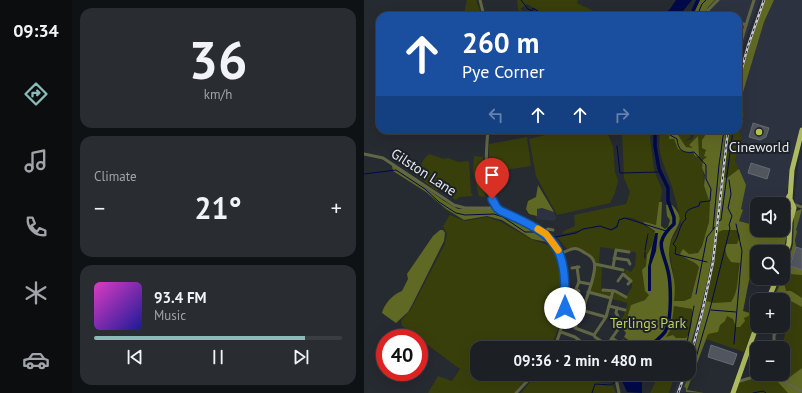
<!DOCTYPE html>
<html lang="en">
<head>
<meta charset="utf-8">
<style>
  body { margin:0; font-family:"PT Sans",sans-serif; background:#292d32; color:#f1f3f6; height:100vh; display:flex; flex-direction:column; font-size:15px; white-space:nowrap }
  * { box-sizing:border-box; margin:0 }
  p { font-size:13px; color:#a0a3a7 }
  .icon { flex:none; width:22px; height:22px; fill:none; stroke:currentColor; stroke-width:2; stroke-linecap:round; stroke-linejoin:round }
  .map { position:relative; flex:1; overflow:hidden }
  .drawer { display:flex; flex-direction:column; gap:8px; padding:8px; background:#0f1214; width:292px }
  .drawer>* { flex:none }
  .top-card { position:absolute; left:12px; top:12px; width:366px; height:122px; border-radius:12px; box-shadow:0 4px 16px #0002,0 0 0 1px #3a3e42; background:#1a4fa0; color:#fff; overflow:hidden }
  .buttons { position:absolute; left:386px; top:197px; display:grid; gap:8px }
  .buttons a { display:grid; place-items:center; width:40px; height:40px; border-radius:8px; background:#1c2025; box-shadow:0 4px 16px #0002,0 0 0 1px #3a3e42; font-size:20px }
  .speed { position:absolute; left:12px; top:329px; display:flex; gap:8px; font-size:20px; font-weight:700; text-align:center }
  .speed>* { display:grid; place-content:center; width:52px; height:52px; border-radius:50%; background:#1c2025; box-shadow:0 4px 16px #0002,0 0 0 1px #3a3e42; line-height:1 }
  .speed .limit { border:6px solid #d22; background:#fff; color:#111 }
  .pin { position:absolute; display:grid; place-items:center; width:34px; height:34px; color:#fff; margin:-41px -17px; border-radius:50% 50% 50% 0; rotate:-45deg; box-shadow:0 0 4px #0007 }
  .pin .icon { rotate:45deg }
  .me { position:absolute; width:44px; margin:-22px; rotate:0deg; stroke-linejoin:round; filter:drop-shadow(0 0 3px #0008) }
  .turn { display:flex; align-items:center; gap:14px; height:84px; padding:0 20px; font-size:18px }
  .turn .icon { width:52px; height:52px; stroke-width:2.5 }
  .turn b { display:block; font-size:28px; line-height:34px }
  .lanes { display:flex; align-items:center; height:38px; padding:0 20px; background:#0003; justify-content:center; gap:20px; direction:ltr }
  .lanes .off { opacity:.35 }
  .big { font-size:30px; font-weight:700; line-height:1.1 }
  .drawer .card { flex:1; display:flex; flex-direction:column; justify-content:center; gap:6px; min-width:0; padding:0 14px; border-radius:12px; background:#292d32 }
  .drawer .dial { align-items:center; gap:0 }
  .dial b { font-size:52px; line-height:1 }
  .song { display:flex; align-items:center; gap:12px }
  .cover { width:48px; height:48px; border-radius:6px; background:linear-gradient(135deg,hsl(310 70% 55%),hsl(240 70% 35%)) }
  .played { height:4px; border-radius:2px; background:linear-gradient(90deg,#8bbbb9 85%,#3a3e42 85%) }
  .keys { display:flex; justify-content:space-around; direction:ltr }
  .heat { display:flex; justify-content:space-between; align-items:center; font-size:22px; direction:ltr }
  .trip { position:absolute; left:106px; top:341px; width:226px; height:40px; border-radius:12px; background:#1c2025; box-shadow:0 4px 16px #0002,0 0 0 1px #3a3e42; font-weight:700; line-height:40px; text-align:center }
  main { display:flex; flex:1; min-height:0 }
  .dock { display:flex; flex-direction:column; width:72px; justify-content:space-around; align-items:center; background:#0b0d0f; color:#a0a3a7 }
  .dock .icon { width:28px; height:28px }
  .dock .selected { color:#8bbbb9 }
  .dock b { font-size:18px; color:#f1f3f6 }
  .map>svg:first-child { display:block }
  .built { fill:#2c323f }
  .green { fill:#393f0b }
  .forest { fill:#606924; fill-rule:evenodd }
  .water { fill:#000a49 }
  .lines { fill:none; stroke-linecap:round; stroke-linejoin:round }
  .stream { stroke:#000a49; stroke-width:1 }
  .river { stroke:#000a49; stroke-width:3.5 }
  .building { fill:#51555e; stroke:#666a72 }
  .minor { stroke:#616644; stroke-width:3 }
  .highway { stroke:#adba60; stroke-width:5 }
  .rail-casing { stroke:#c8cbd0; stroke-width:2.5 }
  .rail { stroke:#1c2027; stroke-width:1; stroke-dasharray:3; stroke-linecap:butt }
  .route-casing { stroke:#114b97; stroke-width:10 }
  .route { stroke:#1a73e8; stroke-width:7 }
  .slow { stroke:#f59e0b; stroke-width:7 }
  .poi-dot { fill:#b4c24b; stroke:#1c2027; stroke-width:1.5 }
  .labels { text-anchor:middle; dominant-baseline:central; stroke-width:4; stroke-linejoin:round; paint-order:stroke }
  .poi-label { font-size:14px; fill:#e6e9ee; stroke:#1c2027 }
  .street-label { font-size:14px; fill:#e6e9ee; stroke:#1c2027 }
  .park-label { font-size:14px; fill:#c1d058; stroke:#1c2027 }
</style>
</head>
<body>
<main>
<nav class="dock">
<b>09:34</b>
<svg class="icon selected" aria-label="directions" viewBox="0 0 24 24"><path d="M12 3l9 9-9 9-9-9zM9 14v-3h6M13 9l2 2-2 2"/></svg>
<svg class="icon" aria-label="music" viewBox="0 0 24 24"><path d="M9 18V5l10-2v13"/><circle cx="6" cy="18" r="3"/><circle cx="16" cy="16" r="3"/></svg>
<svg class="icon" aria-label="phone" viewBox="0 0 24 24"><path d="M5 4h4l2 5-3 2q2 4 5 5l2-3 5 2v4C11 20 4 13 5 4z"/></svg>
<svg class="icon" aria-label="climate" viewBox="0 0 24 24"><path d="M12 3v18M4 7l16 10M4 17L20 7"/></svg>
<svg class="icon" aria-label="car" viewBox="0 0 24 24"><path d="M5 17H2v-5l4-1 3-4h7l3 4 3 1v5h-3M9 17h6M6 11h13"/><circle cx="7" cy="17" r="2"/><circle cx="17" cy="17" r="2"/></svg>
</nav>
<section class="drawer">
<div class="card dial"><b>36</b><p>km/h</p></div>
<div class="card"><p>Climate</p>
<div class="heat"><a>−</a><b class="big">21°</b><a>+</a></div>
</div>
<div class="card">
<div class="song"><i class="cover"></i><div><b>93.4 FM</b><p>Music</p></div></div>
<div class="played"></div>
<div class="keys"><svg class="icon" aria-label="previous" viewBox="0 0 24 24"><path d="M18 5L8 12l10 7zM5 5v14"/></svg><svg class="icon" aria-label="pause" viewBox="0 0 24 24"><path d="M8 5v14M16 5v14"/></svg><svg class="icon" aria-label="next" viewBox="0 0 24 24"><path d="M6 5l10 7-10 7zM19 5v14"/></svg></div>
</div>
</section>
<div class="map">
<svg width="438" height="393" viewBox="0 0 438 393">
  <rect width="100%" height="100%" fill="#262a31"/>
  <g class="built">
    <path d="M351,0H396L378,50L376,51L374,56V16H340L344,7Z"/>
    <path d="M398,0H401L389,33L374,86V75L380,54Z"/>
    <path d="M410,0H438V130L419,207V204H393V226L375,221L379,210L377,209L378,201L371,161L378,138L376,136L375,133L381,113L374,110V109L400,22Z"/>
    <path d="M362,130H365L348,270L334,338L325,370V350L330,330L336,317L345,274L351,230Z"/>
    <path d="M435,160H438V203H430Z"/>
    <path d="M177,208L190,212L192,218L190,221L172,219L173,209Z"/>
    <path d="M436,209H438V271L425,267L431,246V229Z"/>
    <path d="M317,374H324L320,387L322,388V392L310,393Z"/>
  </g>
  <g class="green">
    <path d="M103,0H112L118,16H101L100,13Z"/>
    <path d="M153,0H214L213,3L233,13V16H183L163,4L156,9L167,16H157L154,9Z"/>
    <path d="M374,110L381,113L375,133H377L376,136L378,137L371,161L382,185L377,209L379,210L375,221L393,226V230H414L421,247L419,255V252H393V264L388,265L379,311L393,315V319L380,352L342,339L350,304L342,301C353,245 356,187 365,130H374Z"/>
    <path d="M189,130H242L249,146L251,172L254,180L251,193L246,203L193,215L172,176L165,139L189,133Z"/>
    <path d="M258,130H287L286,138L290,170L298,190L293,225L281,222L279,223C271,218 263,216 255,219L252,226L247,229L236,226L198,234L200,231L211,226L210,215L262,204L266,192L260,178Z"/>
    <path d="M297,130H328L326,138L320,142L328,139L333,130H336L342,134L338,140V148L342,150L344,156L338,168C341,175 339,179 340,186C341,192 345,196 346,201C348,218 342,238 334,253L325,254L319,257L331,262L335,267L327,298L320,301H310V278L305,249L308,239L317,224C315,212 311,196 307,184C301,166 291,150 297,130Z"/>
    <path d="M163,137L167,166L141,170L143,184L127,187L125,162V144Z"/>
    <path d="M65,154L80,159L84,158L95,162L105,161L107,192L109,196L95,197L92,200L75,189L73,191L62,183L52,175L60,159Z"/>
    <path d="M110,156L119,157L120,173L115,175L118,188L120,187L121,197L115,196L109,172Z"/>
    <path d="M86,215L101,221L123,217L137,222L167,239L184,245L188,248L192,256L199,281L197,322L186,348H113V374H167L150,393H64L74,376L88,381L96,369L38,326L37,321L47,309L81,244L83,234L79,226Z"/>
    <path d="M261,218L273,221L291,232L288,246L283,255L281,291L286,295L281,300L267,305L263,318L256,325L254,323L260,315L263,303L248,299L251,292L261,298L268,287V281L260,274L262,269L267,272L271,266L272,254L271,252L236,247L235,263L231,262L224,254L212,247L203,249L193,237L212,233L220,229L236,226L248,230L253,227L255,220Z"/>
    <path d="M233,264L238,267L237,289L239,291L247,292L246,297L226,292Z"/>
    <path d="M423,267L438,271V393H370L375,383L404,374H419V348H418L423,324L419,322V300H407L418,278H419Z"/>
    <path d="M310,306L328,309C329,317 328,333 322,338H300C310,330 307,318 310,306Z"/>
    <path d="M173,374H222L230,382L248,384L252,393H157Z"/>
    <path d="M288,374H311L305,393H286L291,383Z"/>
  </g>
  <g class="forest">
    <path d="M336,0H351L344,7L340,16H328Z"/>
    <path d="M401,0H410L400,22L374,109V86L389,33Z"/>
    <path d="M306,130L312,132L322,147L329,148L325,145L334,136L335,157L331,156L329,152L324,153L314,149L310,139H305Z"/>
    <path d="M336,130H362C357,167 355,205 350,242C345,280 335,316 325,350V348H320L319,346L313,344L303,346L296,341L290,348H262L266,341L260,337L262,333L256,325L263,318L267,305L281,300L285,295L281,291L278,270L282,266L283,255L288,246L291,231L279,223L281,222L292,225L295,202H298L297,226L301,229L304,227L306,220L303,216L302,205H308C325,222 309,227 306,244C303,256 308,268 310,279C311,286 311,294 310,301H320L327,298L335,267C330,260 322,260 316,254L319,249L325,254L334,253L338,246L345,222L346,203L340,186L341,175L338,168L339,160L343,157L340,156L342,150L338,148V140L342,134ZM310,306L328,309V311C328,319 328,332 322,338H312L309,335L302,337L307,329Z"/>
    <path d="M28,166H31L80,201L94,209H130L171,227L190,246L197,257L200,276L193,253L183,242L168,239L138,220L123,216L100,220L82,209L62,192L29,171Z"/>
    <path d="M375,169L382,185L377,209L379,210L375,221L393,226V230H414L423,233L419,255V252H393V264L388,265L379,311L389,314L380,318L381,321L376,327H372L369,319L363,316L361,321L356,325L354,332L344,334L323,390L340,393L322,392V388L320,387L325,374L342,301L350,303L367,302C375,291 373,277 376,263L367,262L363,256L361,248L363,244H373L376,236L373,230H359L354,232L359,177L363,178Z"/>
    <path d="M174,185L190,212L178,208L173,209V216L165,214L162,209L164,201L172,197Z"/>
    <path d="M438,209L432,230L433,231L431,240L432,247L425,266L438,270V275L426,274L420,283L422,291H427L438,298V307L425,300L419,304V300H409L423,268L429,244L430,214L432,211Z"/>
    <path d="M76,230H79L81,233L80,241L48,305L44,312L32,323L18,313C20,304 29,294 38,291L44,279L43,274L69,236Z"/>
    <path d="M438,368V393H424L413,381V378L422,380Z"/>
  </g>
  <g class="water">
    <path d="M312,0H328L315,16H298L306,9Z"/>
    <path d="M291,233H294L292,251L287,265V291H284V267Z"/>
    <path d="M259,374H278V393L263,392L258,381Z"/>
  </g>
  <g class="lines">
    <g class="stream">
      <path d="M157,0L164,9L168,11L169,8L174,11L177,16"/>
      <path d="M333,16L338,4L342,0"/>
      <path d="M306,130V135L313,139C314,149 318,154 330,152L342,165V179L347,189L346,201L336,202L335,206C328,208 319,210 322,219C315,224 315,237 309,244L312,247L311,254L343,262"/>
      <path d="M253,146L256,173L296,172"/>
      <path d="M0,174L32,170L61,189L75,202L92,213L101,215L130,214L139,217L161,232H169L182,236"/>
      <path d="M355,221L357,220L369,130"/>
      <path d="M349,229L355,165L360,130"/>
      <path d="M185,236L192,237L212,233L219,229L236,226L247,230L253,227L255,220L261,218L302,231"/>
      <path d="M281,250L284,234"/>
      <path d="M281,258V252"/>
      <path d="M332,294L343,237L351,227"/>
      <path d="M347,310L372,312"/>
      <path d="M370,344L378,251L372,224"/>
      <path d="M322,348L330,306"/>
      <path d="M329,368L346,309L366,228L365,225L368,216L364,208L367,194L365,180"/>
      <path d="M228,393L231,384L247,385L254,380L255,374"/>
      <path d="M389,393L399,391L402,393"/>
    </g>
    <g class="river">
      <path d="M329,11L334,0"/>
      <path d="M286,348C290,340 299,337 302,330C308,318 307,283 304,271C299,249 289,243 310,224V217L304,201V188L295,169L291,146V130"/>
    </g>
  </g>
  <g class="building">
    <path d="M389,123L405,128L402,137L396,140L385,137Z"/>
    <path d="M387,163L406,169L403,179L384,173Z"/>
    <path d="M432,247L438,249V270L426,266Z"/>
    <path d="M347,345L373,354L369,365L344,357Z"/>
  </g>
  <g class="lines">
    <g class="minor">
      <path d="M116,0L120,16"/>
      <path d="M343,12L356,16"/>
      <path d="M341,16L345,9L354,0"/>
      <path d="M374,22L382,25L390,0"/>
      <path d="M374,52L382,25"/>
      <path d="M124,130C122,151 119,190 133,207C139,214 168,225 179,232C211,255 205,316 190,348"/>
      <path d="M0,154L19,158L90,205L101,208H133"/>
      <path d="M429,204L438,207"/>
      <path d="M179,232L184,229L189,230"/>
      <path d="M196,254C208,249 210,245 221,253C225,255 229,258 230,262C234,271 221,300 219,310"/>
      <path d="M250,258L264,260L266,264"/>
      <path d="M231,264L259,270"/>
      <path d="M213,267L215,282"/>
      <path d="M249,267L252,250L265,252"/>
      <path d="M208,268L215,267"/>
      <path d="M254,281L259,274L267,281L264,284"/>
      <path d="M239,290L251,291L262,297"/>
      <path d="M215,291L212,289L215,282L226,284"/>
      <path d="M224,292L247,298"/>
      <path d="M245,306L261,310"/>
      <path d="M242,317L217,310L211,328L230,335L242,317L249,291"/>
      <path d="M253,321L254,316L252,313L253,308"/>
      <path d="M197,332L211,337L225,348"/>
      <path d="M230,335L231,337L243,345L255,328V326"/>
      <path d="M248,338L257,344L259,341"/>
      <path d="M398,345L397,347L402,348"/>
      <path d="M410,348V335L413,331"/>
      <path d="M390,359L393,361"/>
      <path d="M251,374L255,393"/>
      <path d="M412,374L418,381L438,391"/>
      <path d="M373,382L399,374"/>
      <path d="M152,393L170,374"/>
    </g>
    <g class="highway">
      <path d="M425,196L419,208L426,220"/>
      <path d="M419,264L425,243L426,222L430,208L426,199L428,170L438,130"/>
      <path d="M404,300L413,278"/>
      <path d="M369,393L393,325"/>
    </g>
    <g class="rail-casing">
      <g id="rail">
        <path d="M374,83L384,46L400,0"/>
        <path d="M325,362L338,313L349,262L364,130"/>
        <path d="M314,393L321,374"/>
      </g>
    </g>
    <use href="#rail" class="rail"/>
  </g>
  <g class="lines">
    <g class="route-casing">
      <path id="route" d="M128,199L133,208L137,211C194,236 202,244 201,308"/>
    </g>
    <use href="#route" class="route"/>
    <path class="slow" d="M174,229L182,234L194,250"/>
  </g>
  <circle class="poi-dot" cx="395" cy="132" r="4"/>
  <g class="labels">
    <g class="poi-label">
      <text x="395" y="147">Cineworld</text>
    </g>
    <g class="street-label">
      <text transform="translate(60 172) rotate(33)">Gilston Lane</text>
    </g>
    <g class="park-label">
      <text x="284" y="323">Terlings Park</text>
    </g>
  </g>
</svg>
<div class="buttons">
<a><svg class="icon" aria-label="sound" viewBox="0 0 24 24"><path d="M4 9h4l5-4v14l-5-4H4zM17 9q2 3 0 6"/></svg></a>
<a><svg class="icon" aria-label="search" viewBox="0 0 24 24"><circle cx="10" cy="10" r="6"/><path d="M15 15l6 6"/></svg></a>
<a>+</a>
<a>−</a>
</div>
<div class="speed"><div class="limit">40</div></div>
<div class="pin" style="left:128px;top:199px;background:#d93025"><svg class="icon" aria-label="arrive" viewBox="0 0 24 24"><path d="M6 21V4h12l-3 4 3 4H6"/></svg></div>
<svg class="me" style="left:201px;top:308px" viewBox="-20 -20 40 40"><circle r="19" fill="#fff"/><path d="M0-13L10 11 0 6-10 11z" fill="#1a73e8"/></svg>
<div class="trip">09:36 · 2 min · 480 m</div>
<div class="top-card">
<div class="turn"><svg class="icon" aria-label="ahead" viewBox="0 0 24 24"><path d="M12 20V5M6 11l6-6 6 6"/></svg><div><b>260 m</b>Pye Corner</div></div>
<div class="lanes"><svg class="icon off" aria-label="left" viewBox="0 0 24 24"><path d="M17 20v-9H6M10 6l-5 5 5 5"/></svg><svg class="icon" aria-label="ahead" viewBox="0 0 24 24"><path d="M12 20V5M6 11l6-6 6 6"/></svg><svg class="icon" aria-label="ahead" viewBox="0 0 24 24"><path d="M12 20V5M6 11l6-6 6 6"/></svg><svg class="icon off" aria-label="right" viewBox="0 0 24 24"><path d="M7 20v-9h11M14 6l5 5-5 5"/></svg></div>
</div>
</div>
</main>
</body>
</html>
